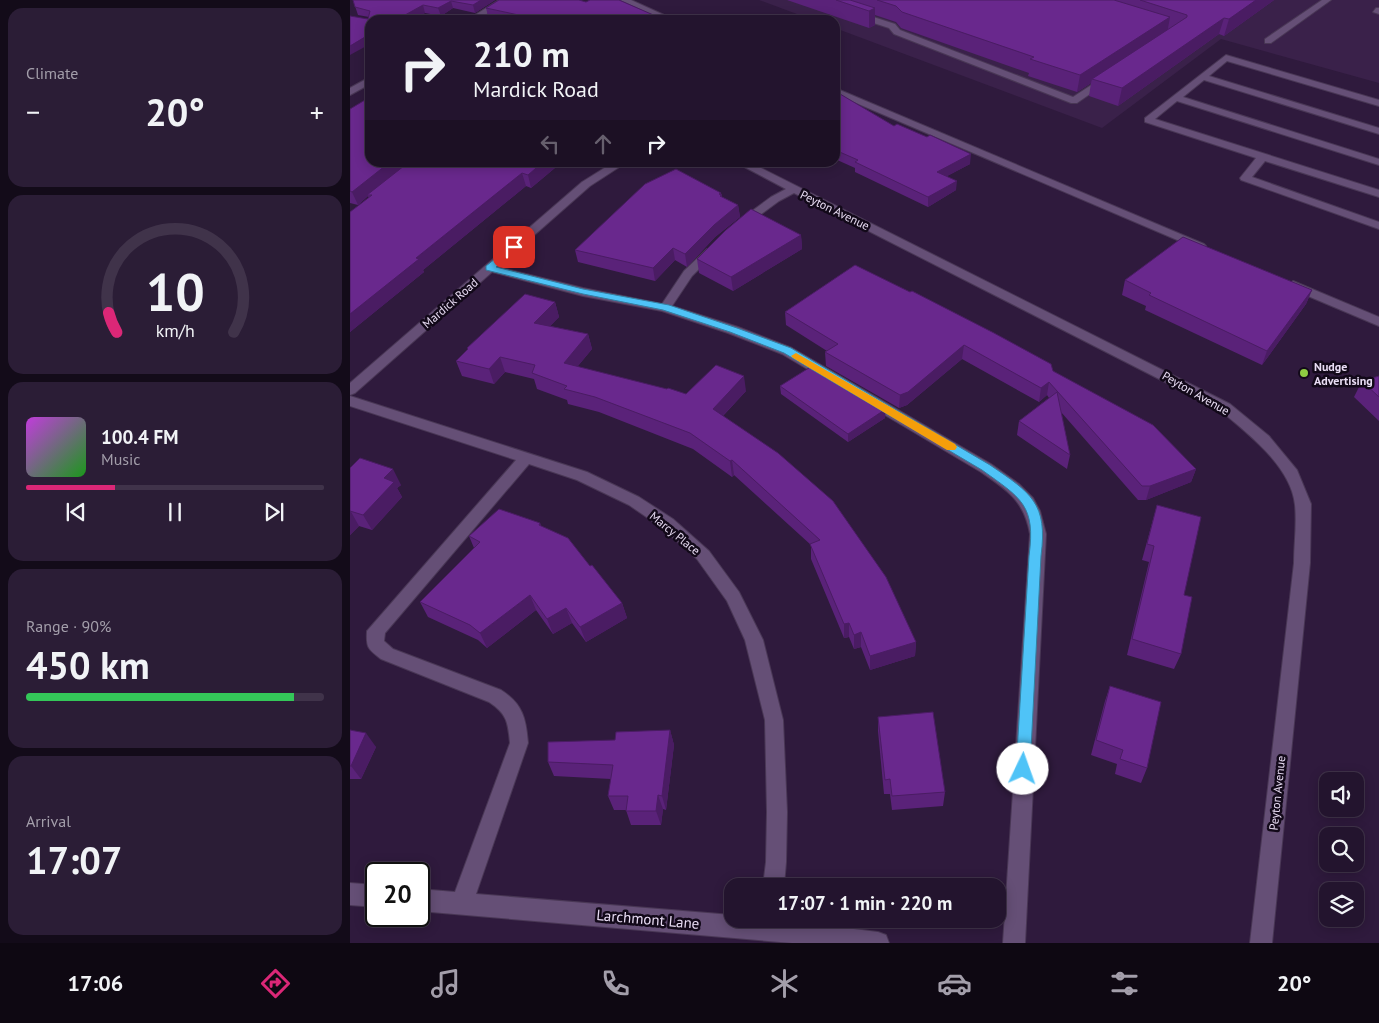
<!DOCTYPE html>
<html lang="en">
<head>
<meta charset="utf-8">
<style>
  body { margin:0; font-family:"PT Sans",sans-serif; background:#2b1d36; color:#f1f3f6; height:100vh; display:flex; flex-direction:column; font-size:19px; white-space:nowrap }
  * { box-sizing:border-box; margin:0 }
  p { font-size:16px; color:#a39eaa }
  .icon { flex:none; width:28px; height:28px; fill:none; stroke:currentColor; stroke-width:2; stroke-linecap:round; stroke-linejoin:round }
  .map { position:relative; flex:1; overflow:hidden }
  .side { display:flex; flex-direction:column; gap:8px; padding:8px; background:#130b19; width:350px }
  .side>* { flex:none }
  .top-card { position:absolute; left:15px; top:15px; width:475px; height:152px; border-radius:15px; box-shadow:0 2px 12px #0003,0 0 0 1px #40334a; background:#23142e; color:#f1f3f6; overflow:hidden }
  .fabs { position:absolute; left:969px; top:772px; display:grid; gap:10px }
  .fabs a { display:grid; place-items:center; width:45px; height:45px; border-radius:10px; background:#23142e; box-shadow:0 2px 12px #0003,0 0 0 1px #40334a; font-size:25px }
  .speed { position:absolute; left:15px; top:862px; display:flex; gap:10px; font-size:25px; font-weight:700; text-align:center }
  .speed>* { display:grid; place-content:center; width:65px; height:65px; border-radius:50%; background:#23142e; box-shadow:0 2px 12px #0003,0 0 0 1px #40334a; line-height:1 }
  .speed .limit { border:2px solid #111; border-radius:8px; background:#fff; color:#111 }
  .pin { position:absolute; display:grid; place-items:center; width:42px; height:42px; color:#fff; margin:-21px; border-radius:10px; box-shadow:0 2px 8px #0006 }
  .me { position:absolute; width:55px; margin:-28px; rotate:3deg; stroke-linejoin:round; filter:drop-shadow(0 0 4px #0008) }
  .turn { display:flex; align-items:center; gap:18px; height:105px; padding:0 25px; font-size:22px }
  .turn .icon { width:65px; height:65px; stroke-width:2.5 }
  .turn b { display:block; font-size:35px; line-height:42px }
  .lanes { display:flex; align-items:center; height:48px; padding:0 25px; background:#0003; justify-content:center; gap:25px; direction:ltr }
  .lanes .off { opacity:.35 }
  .big { font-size:38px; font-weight:800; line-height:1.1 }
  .side .widget { flex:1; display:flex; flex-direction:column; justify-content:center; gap:8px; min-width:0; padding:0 18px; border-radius:15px; background:#2b1d36 }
  .side .dial { align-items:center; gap:0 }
  .dial svg { height:130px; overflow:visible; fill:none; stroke:#40334a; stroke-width:7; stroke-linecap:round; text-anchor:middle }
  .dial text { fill:#f1f3f6; stroke:none }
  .song { display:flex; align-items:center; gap:15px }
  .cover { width:60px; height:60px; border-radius:8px; background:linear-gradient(135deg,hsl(290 70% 55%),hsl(120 70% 35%)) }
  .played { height:5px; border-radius:2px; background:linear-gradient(90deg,#db2777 30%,#40334a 30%) }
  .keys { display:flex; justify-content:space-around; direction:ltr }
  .heat { display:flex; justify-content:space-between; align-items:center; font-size:28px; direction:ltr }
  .charge { height:8px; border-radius:4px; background:linear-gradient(90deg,#34c759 90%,#40334a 0) }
  .trip { position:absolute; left:374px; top:878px; width:282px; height:50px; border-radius:15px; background:#23142e; box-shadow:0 2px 12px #0003,0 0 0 1px #40334a; font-weight:800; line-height:50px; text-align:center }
  .tab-bar { display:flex; height:80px; justify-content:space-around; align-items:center; background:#0e0812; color:#a39eaa }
  .tab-bar .icon { width:35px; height:35px }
  .tab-bar .active { color:#db2777 }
  .tab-bar b { font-size:22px; color:#f1f3f6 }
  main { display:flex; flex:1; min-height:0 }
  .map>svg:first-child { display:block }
  .built { fill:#3a214a }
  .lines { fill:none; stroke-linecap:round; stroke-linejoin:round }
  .minor-casing { stroke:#493755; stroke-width:2 }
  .minor { fill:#654f76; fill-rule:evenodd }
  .wall { fill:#5a2279 }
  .shaded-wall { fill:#4a1c63 }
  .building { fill:#69288d; stroke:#4a1c63 }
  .route { fill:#4fc3f7; stroke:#337fa1 }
  .slow { fill:#f59e0b }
  .poi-dot { fill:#8fcd42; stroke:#120919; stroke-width:2 }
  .labels { text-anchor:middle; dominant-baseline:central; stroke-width:5; stroke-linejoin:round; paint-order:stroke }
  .street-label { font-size:12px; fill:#e9ddf4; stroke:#120919 }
  .poi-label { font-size:12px; font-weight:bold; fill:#e9ddf4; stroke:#120919; text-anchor:start }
  .near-street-label { font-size:15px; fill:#e9ddf4; stroke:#120919 }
</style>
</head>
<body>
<main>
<section class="side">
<div class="widget"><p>Climate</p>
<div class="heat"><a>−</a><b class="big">20°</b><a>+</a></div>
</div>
<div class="widget dial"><svg viewBox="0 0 100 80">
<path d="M14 69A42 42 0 1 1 86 69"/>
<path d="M14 69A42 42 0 0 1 9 57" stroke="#db2777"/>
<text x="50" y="56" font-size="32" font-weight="700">10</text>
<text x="50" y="72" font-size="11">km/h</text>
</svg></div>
<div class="widget">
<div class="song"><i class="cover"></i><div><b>100.4 FM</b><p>Music</p></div></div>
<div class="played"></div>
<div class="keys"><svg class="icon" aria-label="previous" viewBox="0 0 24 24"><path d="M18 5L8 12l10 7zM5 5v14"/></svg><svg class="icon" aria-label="pause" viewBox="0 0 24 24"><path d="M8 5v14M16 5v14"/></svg><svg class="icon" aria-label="next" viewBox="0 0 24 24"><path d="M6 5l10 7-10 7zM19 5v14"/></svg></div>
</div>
<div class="widget"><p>Range · 90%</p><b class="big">450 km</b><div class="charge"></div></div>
<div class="widget"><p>Arrival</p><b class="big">17:07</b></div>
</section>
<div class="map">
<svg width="1029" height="943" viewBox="0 0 1029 943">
  <rect width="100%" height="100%" fill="#2f1a3d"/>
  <path class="built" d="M409,0H1029V83L871,39L752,128L485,28V20H463Z"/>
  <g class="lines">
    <g class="minor-casing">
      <g id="minor">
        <path d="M149,0H159L127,20H117Z"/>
        <path d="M270,0H281L325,20H314Z"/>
        <path d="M972,0H981L921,43H915V39Z"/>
        <path d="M1026,8H1029V14L1023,12Z"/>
        <path d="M502,12H508L545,24L550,30L723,97L752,78L755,77L760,80L727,103H721L544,34L539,28L502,16Z"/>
        <path d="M876,55L1029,100V106L877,61L859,76L1029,128V134L854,80L833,97L1029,159V165L827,101L805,119L1029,190V197L915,161L902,177L1029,222V229L891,180L890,178L906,158L795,122V118Z"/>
        <path d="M20,77V84L0,95V88Z"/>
        <path d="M485,88L854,244L856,246L850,250L846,248L485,94Z"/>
        <path d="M264,162H277L240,186L148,267L233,288L312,304L334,271L357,249H365L367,251L342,276L322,306L388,327L442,348L641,464L669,484L683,498L690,511L696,534L675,943H653L680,534C674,500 657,490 631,472L432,354L378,333L312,311L233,296L142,272L5,393L0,395V383L232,182Z"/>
        <path d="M385,162H399L880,404L919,436L947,470L961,504L960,563L922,943H900L944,563C944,544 947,524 945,505C941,466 898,434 870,410L444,193L429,201L395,226H387L385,224L387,222L421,197L436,189Z"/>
        <path d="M943,281L1029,317V326L939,288L937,285Z"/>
        <path d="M0,396L237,472L289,497L323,519L359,551L389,592L413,640L433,720L437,812L436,862L434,886H413L416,862L417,812L415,720L395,640L377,601L347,559L311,527L279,505L227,480L179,464L35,633L34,641L43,649L151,690C173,704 176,719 178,743L126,894L382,915V919H422L528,932L536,935L539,943H442L69,911V889L105,892L160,743C158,722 157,714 139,702L31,659C18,649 16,648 17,631L166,460L0,406Z"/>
        <path d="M0,883L26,885V907L0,905Z"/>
      </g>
    </g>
    <use href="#minor" class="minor"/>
  </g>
  <g class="wall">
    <path d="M3,0H145L125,13L103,8L91,16L75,13L62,20H20L18,19L19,17L8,15Z"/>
    <path d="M437,0H924L874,36L869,34L768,106L739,96L741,83L727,92L678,76L679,73L551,28L546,22L525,15V25L519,28Z"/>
    <path d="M136,8L308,17V20H158L138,16Z"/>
    <path d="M485,91L544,126L620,164L597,176L606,190L578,207L505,172V168L485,159Z"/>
    <path d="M0,109L20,162H212L181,188L176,186L73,270L74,272L0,332V212L19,198L18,196L8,205L0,203Z"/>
    <path d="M371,193L372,197L388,205L390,217L365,237L337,267L325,260L305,281L228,262L225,250Z"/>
    <path d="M451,235L452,249L383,291L349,273L347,259Z"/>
    <path d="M505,265L703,371L846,469L841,482L796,500H788L711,412L720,455L717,469L667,435L669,421L699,398L697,395L689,402L612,359L557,405L549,408L476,366L475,352L477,351L436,325L435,312Z"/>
    <path d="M775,280L962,290L956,304L912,365L795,310L796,306L772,295Z"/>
    <path d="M205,302L209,317L200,326L238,334L242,349L227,367L336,394L396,391L373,416L566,642L565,656L520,670L511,647L504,649L499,637L494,638L461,559V545L384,475L382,477L343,449L249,412L218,404L217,400L187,389L184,379L155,372L144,384L112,376L106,361L117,350V348Z"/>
    <path d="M1029,376V421L1004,397L1012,381Z"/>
    <path d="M430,386L535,418L498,442L431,394Z"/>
    <path d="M0,468L51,485L47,488L52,497L22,530L9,526L0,535Z"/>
    <path d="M807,505L834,595L831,654L824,669L777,655L799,562L792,560Z"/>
    <path d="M190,523L191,526L240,566L272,603L277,618L236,642L222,623L203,634L186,610L137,648L128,640L78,617L70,602L124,548L119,536Z"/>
    <path d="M760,686L797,768L791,783L765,774L767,764L741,755L755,701Z"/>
    <path d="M528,717L595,792L593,806L542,810L540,794H534L528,731Z"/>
    <path d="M0,730L26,747L11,779H0Z"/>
    <path d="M320,730L324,745L316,810L313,809L311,825H281L276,810H264L258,796L261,779L204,776L198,762L265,740Z"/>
  </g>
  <g class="shaded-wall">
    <path d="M131,0H145L125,13L123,5Z"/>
    <path d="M906,0H924L874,36L879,19Z"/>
    <path d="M101,1L103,8L91,16L88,8Z"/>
    <path d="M73,5L75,13L62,20H46Z"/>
    <path d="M525,8V25L519,28V11Z"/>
    <path d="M308,17V20H300Z"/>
    <path d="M820,17L817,34L742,79L741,83L727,92L730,75Z"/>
    <path d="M874,18L869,34L768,106L772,88Z"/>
    <path d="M20,34V44L0,55V46Z"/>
    <path d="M621,154L620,164L586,182L587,172Z"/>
    <path d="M40,162H61L17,195L18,196L8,205L2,192Z"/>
    <path d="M193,162H212L181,188L178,175Z"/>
    <path d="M172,173L176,186L73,270L74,272L0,332V314L66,258Z"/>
    <path d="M607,181L606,190L578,207V197Z"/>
    <path d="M388,205L390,217L365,237L337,267L335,254L364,225Z"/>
    <path d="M451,235L452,249L383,291L381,277Z"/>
    <path d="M323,248L325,260L305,281L303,268Z"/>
    <path d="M962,290L956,304L912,365L917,351Z"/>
    <path d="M205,302L209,317L189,338L184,323Z"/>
    <path d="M238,334L242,349L218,378L214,363Z"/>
    <path d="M614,345L612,359L557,405L549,408L550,395Z"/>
    <path d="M150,357L155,372L144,384L139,369Z"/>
    <path d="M394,376L396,391L365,424L363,409Z"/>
    <path d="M699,382L697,395L689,402L691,388Z"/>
    <path d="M536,409L535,418L498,442V434Z"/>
    <path d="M382,460L384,475L382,477L380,461Z"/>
    <path d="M43,469L51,485L47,488L52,497L22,530L13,515L34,478Z"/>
    <path d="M846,469L841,482L796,500L800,486Z"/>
    <path d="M0,510L9,526L0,535Z"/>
    <path d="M180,595L186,610L137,648L130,633Z"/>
    <path d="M272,603L277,618L236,642L230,627Z"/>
    <path d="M216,608L222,623L203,634L197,619Z"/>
    <path d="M499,623V637L494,638V624Z"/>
    <path d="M511,632V647L504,649V635Z"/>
    <path d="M566,642L565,656L520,670V656Z"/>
    <path d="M320,730L324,745L316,810L312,796Z"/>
    <path d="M16,733L26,747L11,779L1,766Z"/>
    <path d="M308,795L313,809L311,825L306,811Z"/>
  </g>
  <g class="building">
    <path d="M3,0H131L123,5L101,1L88,8L73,5L46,20H20V34L0,46V16L18,19L20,11L5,7Z"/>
    <path d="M149,0H229L236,2L240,0H269L308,17L300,20H192L136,8Z"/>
    <path d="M486,0H500L525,8L519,11Z"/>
    <path d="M527,0H764L820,17L730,75L680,59L684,57L552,12L546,6Z"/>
    <path d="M790,0H906L879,19L874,18L772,88L742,79L837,17V15Z"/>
    <path d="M485,91L544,126L547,124L577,137L580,135L621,154L587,172L607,181L578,197L505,162L508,160L485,150Z"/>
    <path d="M20,97V162H40L2,192L0,191V109Z"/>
    <path d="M59,162H193L178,175L172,173L66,258L69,259L0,314V212L22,195H17Z"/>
    <path d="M326,169L371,193L369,194L372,195L370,196L388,205L364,225L335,254L323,248L303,268L225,250L295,184Z"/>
    <path d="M401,209L451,235L381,277L347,259L376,230Z"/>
    <path d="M833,237L962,290L917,351L799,295L801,293L775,280Z"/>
    <path d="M505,265L560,292L562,291L644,333L701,364L703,371L803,425L846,469L800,486H792L699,382L691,388L614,345L558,392L550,395L475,352L488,344L435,312Z"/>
    <path d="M175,294L205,302L184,323L238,334L214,363L317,389L318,388L336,394L366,365L394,376L363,409L428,453L483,501L536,577L566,642L520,656L511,632L504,635L499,623L494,624L460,544L470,540L382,460L380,461L340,433L245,397L214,389L217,386L182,373L185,365L150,357L139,369L106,361L118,349L117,348Z"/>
    <path d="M462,366L536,409L498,434L430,386Z"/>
    <path d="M1029,376V397L1012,381Z"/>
    <path d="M707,392L720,455L669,421Z"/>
    <path d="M10,458L43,469L34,478L44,482L13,515L0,511V468Z"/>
    <path d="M807,505L851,517L834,595L842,597L831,654L782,639L804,546L797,544Z"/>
    <path d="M149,509L190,523L189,525L218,538L240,566L242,565L272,603L230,627L216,608L197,619L180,595L130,633L120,625L70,602L130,542L119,536Z"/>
    <path d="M760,686L811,702L797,768L770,759L773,750L746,740Z"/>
    <path d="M583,712L595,792L542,796L540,779L535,780L528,717Z"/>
    <path d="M0,730L16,733L1,766H0Z"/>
    <path d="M320,730L312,796L308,795L306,811H276L278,796H258L263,765L198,762V742L265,740L266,732Z"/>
  </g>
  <path class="route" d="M164,244L167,245V249L146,267L233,289L319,305L387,328L441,348L640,465C681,493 698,503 691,556L680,769L678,774L673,776L668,774L666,769L679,556C686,505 671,498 632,470L434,353L380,332L313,310L233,294L136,270V266Z"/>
  <path class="slow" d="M446,353L605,444L607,447L605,450H597L443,358L441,356Z"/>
  <circle class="poi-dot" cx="954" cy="373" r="5"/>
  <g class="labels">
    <g class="street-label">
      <text transform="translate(485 210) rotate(26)">Peyton Avenue</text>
      <text transform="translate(100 303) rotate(-41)">Mardick Road</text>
      <text transform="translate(846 393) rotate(30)">Peyton Avenue</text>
      <text transform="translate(325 533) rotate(39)">Marcy Place</text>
      <text transform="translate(927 793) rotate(-84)">Peyton Avenue</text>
    </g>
    <g class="poi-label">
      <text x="964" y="366">Nudge<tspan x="964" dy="14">Advertising</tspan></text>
    </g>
    <g class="near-street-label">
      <text transform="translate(298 919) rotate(5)">Larchmont Lane</text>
    </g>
  </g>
</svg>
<div class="fabs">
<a><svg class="icon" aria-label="sound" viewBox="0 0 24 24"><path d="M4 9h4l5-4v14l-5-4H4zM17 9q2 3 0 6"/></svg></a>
<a><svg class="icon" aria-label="search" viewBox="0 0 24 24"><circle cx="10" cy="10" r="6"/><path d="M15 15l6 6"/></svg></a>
<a><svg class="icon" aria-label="layers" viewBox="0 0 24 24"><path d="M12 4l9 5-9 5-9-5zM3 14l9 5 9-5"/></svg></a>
</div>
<div class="speed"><div class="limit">20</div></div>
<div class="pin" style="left:164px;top:247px;background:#d93025"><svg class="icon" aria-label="arrive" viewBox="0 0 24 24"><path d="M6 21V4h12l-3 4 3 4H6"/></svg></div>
<svg class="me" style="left:673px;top:769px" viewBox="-20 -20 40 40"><circle r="19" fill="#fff"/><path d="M0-13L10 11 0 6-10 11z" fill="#4fc3f7"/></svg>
<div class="trip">17:07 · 1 min · 220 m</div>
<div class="top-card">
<div class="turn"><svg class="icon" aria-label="right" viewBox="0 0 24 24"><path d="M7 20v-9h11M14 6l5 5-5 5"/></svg><div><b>210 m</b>Mardick Road</div></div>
<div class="lanes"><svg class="icon off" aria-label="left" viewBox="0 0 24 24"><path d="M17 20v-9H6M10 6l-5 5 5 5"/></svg><svg class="icon off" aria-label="ahead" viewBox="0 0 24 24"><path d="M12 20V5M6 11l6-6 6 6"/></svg><svg class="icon" aria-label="right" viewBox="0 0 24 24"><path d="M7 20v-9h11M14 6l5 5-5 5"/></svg></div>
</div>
</div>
</main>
<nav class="tab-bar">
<b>17:06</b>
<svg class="icon active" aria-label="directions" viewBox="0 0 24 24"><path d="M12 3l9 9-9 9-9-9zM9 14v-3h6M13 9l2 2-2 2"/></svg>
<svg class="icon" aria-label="music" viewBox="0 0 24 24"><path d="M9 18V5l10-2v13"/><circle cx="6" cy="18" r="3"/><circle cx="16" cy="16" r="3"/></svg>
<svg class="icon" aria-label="phone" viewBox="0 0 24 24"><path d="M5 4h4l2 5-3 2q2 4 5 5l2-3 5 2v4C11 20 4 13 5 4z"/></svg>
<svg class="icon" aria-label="climate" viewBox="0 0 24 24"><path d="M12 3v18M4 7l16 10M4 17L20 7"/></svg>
<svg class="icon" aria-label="car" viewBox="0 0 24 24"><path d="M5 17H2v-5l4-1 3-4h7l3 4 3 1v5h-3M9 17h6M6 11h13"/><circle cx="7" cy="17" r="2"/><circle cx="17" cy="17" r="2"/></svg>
<svg class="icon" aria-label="filters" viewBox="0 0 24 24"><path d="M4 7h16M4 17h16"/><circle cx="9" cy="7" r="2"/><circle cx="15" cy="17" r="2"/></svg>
<b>20°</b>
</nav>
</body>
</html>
